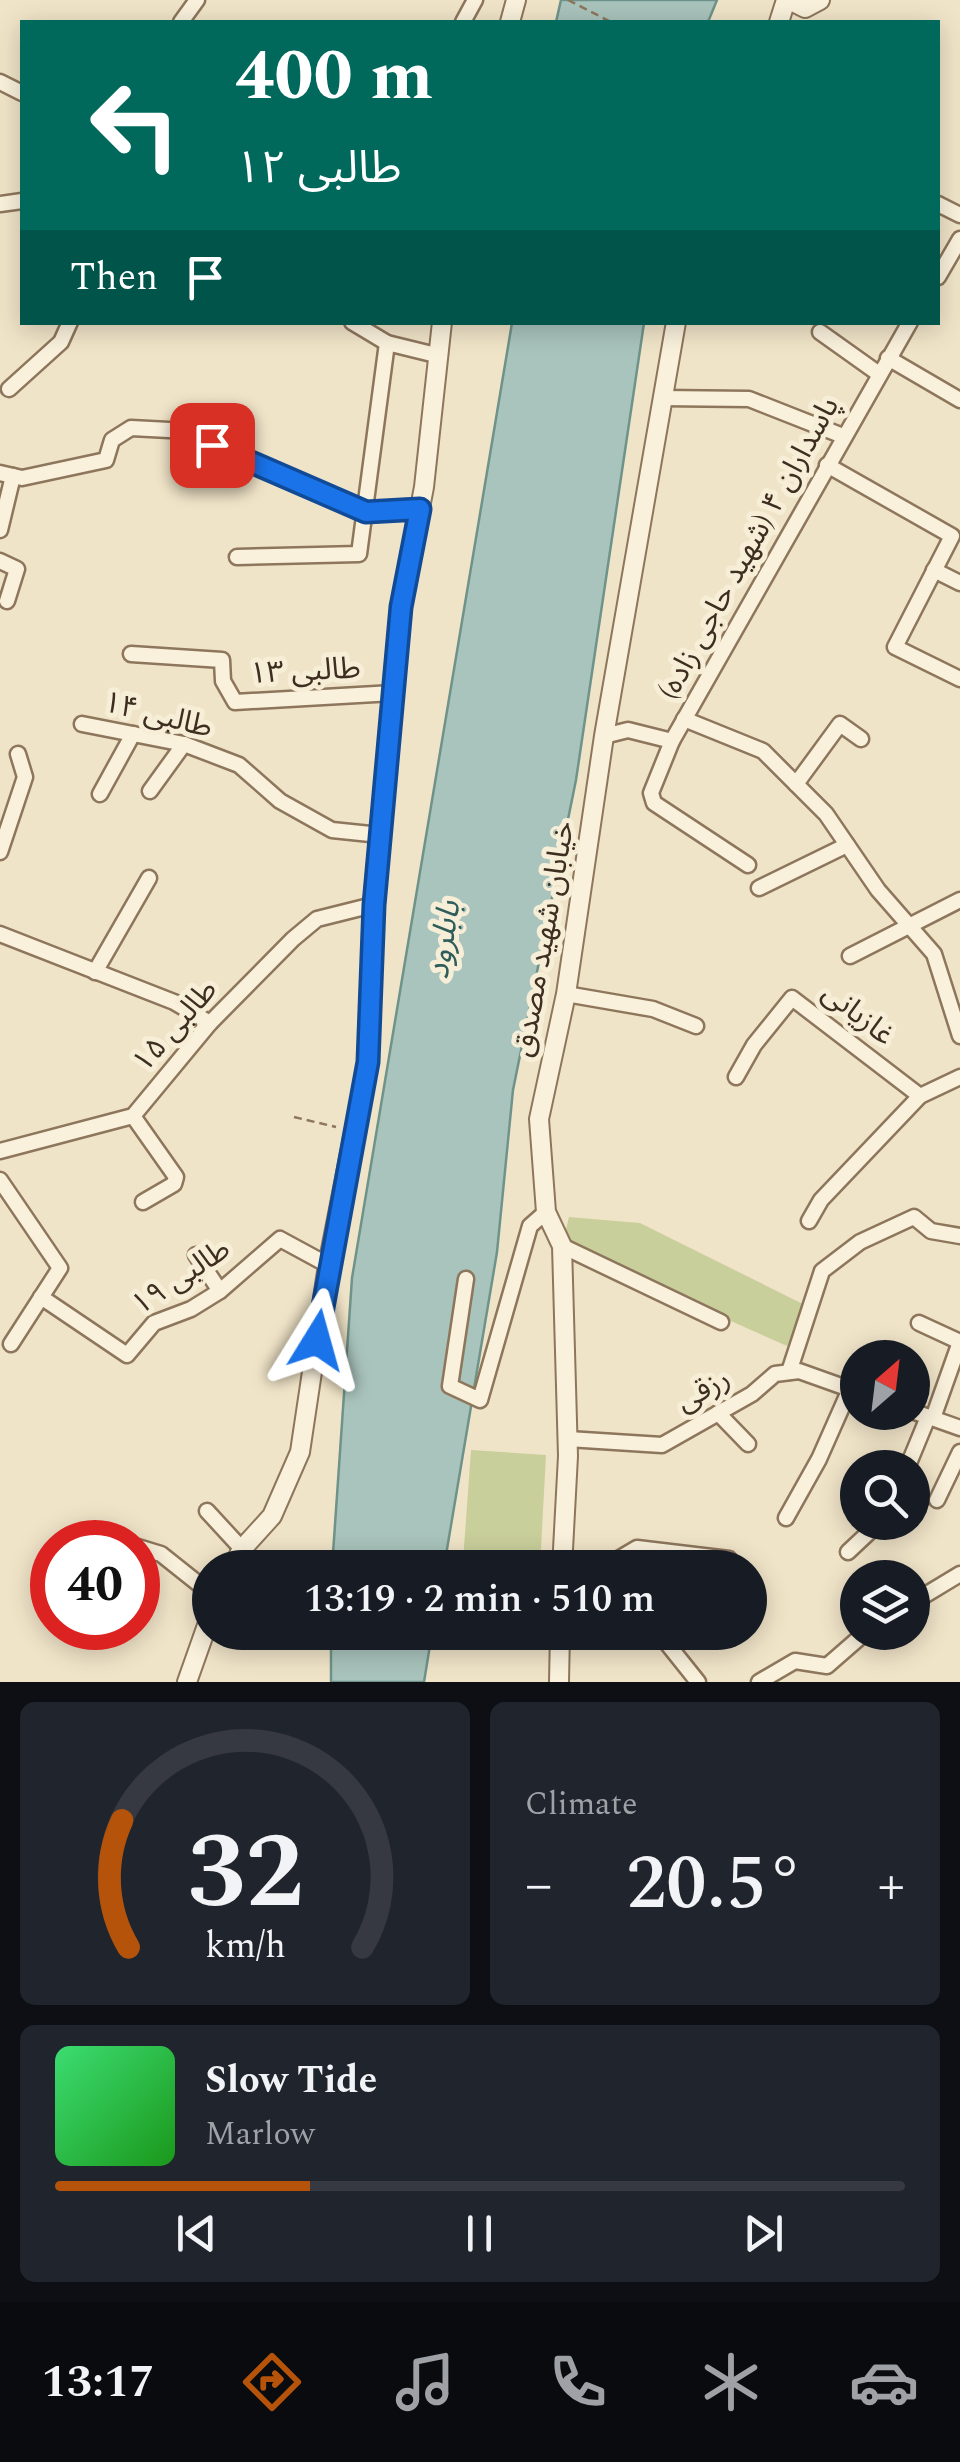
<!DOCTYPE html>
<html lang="en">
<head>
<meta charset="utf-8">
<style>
  body { margin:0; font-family:Spectral,"Noto Sans Arabic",serif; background:#20242c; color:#f1f3f6; height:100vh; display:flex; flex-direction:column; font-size:38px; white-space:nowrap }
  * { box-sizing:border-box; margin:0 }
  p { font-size:32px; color:#9ea1a6 }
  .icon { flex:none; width:55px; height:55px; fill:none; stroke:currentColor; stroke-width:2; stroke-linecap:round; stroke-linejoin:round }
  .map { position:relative; height:1682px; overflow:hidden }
  .details { display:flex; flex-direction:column; gap:20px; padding:20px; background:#0d0f14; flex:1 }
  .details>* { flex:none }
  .hud { position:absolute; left:20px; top:20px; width:920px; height:305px; border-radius:0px; box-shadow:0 5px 25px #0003; background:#00695c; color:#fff; overflow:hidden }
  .needle { width:65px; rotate:28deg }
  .fabs { position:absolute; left:840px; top:1340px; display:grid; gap:20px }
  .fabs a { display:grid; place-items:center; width:90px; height:90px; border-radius:50%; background:#171b24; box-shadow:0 5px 25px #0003; font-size:50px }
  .speed { position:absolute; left:30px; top:1520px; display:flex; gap:20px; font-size:50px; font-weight:700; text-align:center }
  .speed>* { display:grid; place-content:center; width:130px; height:130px; border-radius:50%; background:#171b24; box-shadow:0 5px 25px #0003; line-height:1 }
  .speed .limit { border:15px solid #d22; background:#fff; color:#111 }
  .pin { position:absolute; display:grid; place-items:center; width:85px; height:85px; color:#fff; margin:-42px; border-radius:20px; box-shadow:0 5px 15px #0006 }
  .me { position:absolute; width:110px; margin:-55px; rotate:8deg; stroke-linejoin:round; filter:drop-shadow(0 0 8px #0008) }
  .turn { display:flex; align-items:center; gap:35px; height:210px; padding:0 50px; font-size:45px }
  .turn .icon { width:130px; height:130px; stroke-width:2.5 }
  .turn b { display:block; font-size:70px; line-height:85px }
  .then { display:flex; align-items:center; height:95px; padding:0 50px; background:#0003; gap:20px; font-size:38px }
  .big { font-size:75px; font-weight:600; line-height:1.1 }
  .details .widget { flex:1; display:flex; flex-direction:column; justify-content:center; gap:15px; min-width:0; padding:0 35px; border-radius:15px; background:#20242c }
  .details .dial { align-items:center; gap:0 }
  .dial svg { height:260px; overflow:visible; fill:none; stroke:#363941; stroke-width:7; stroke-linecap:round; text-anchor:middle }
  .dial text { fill:#f1f3f6; stroke:none }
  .song { display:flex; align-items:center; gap:30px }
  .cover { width:120px; height:120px; border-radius:15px; background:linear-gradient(135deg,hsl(140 70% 55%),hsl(120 70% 35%)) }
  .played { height:10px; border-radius:5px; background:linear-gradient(90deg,#b45309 30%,#363941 30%) }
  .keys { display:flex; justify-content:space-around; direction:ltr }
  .heat { display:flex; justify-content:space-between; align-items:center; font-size:55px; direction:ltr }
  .details .tiles { flex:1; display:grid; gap:20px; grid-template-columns:1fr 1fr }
  .widget:last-child { grid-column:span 2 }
  .trip { position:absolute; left:192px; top:1550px; width:575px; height:100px; border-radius:50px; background:#171b24; box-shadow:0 5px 25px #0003; font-weight:600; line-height:100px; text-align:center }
  .dock { display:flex; height:160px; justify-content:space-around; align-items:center; background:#090b0e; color:#9ea1a6 }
  .dock .icon { width:70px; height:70px }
  .dock .selected { color:#b45309 }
  .dock b { font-size:45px; color:#f1f3f6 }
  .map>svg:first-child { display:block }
  .green { fill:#c9cf9b }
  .water { fill:#a9c4bc; stroke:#6f938a; stroke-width:2.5 }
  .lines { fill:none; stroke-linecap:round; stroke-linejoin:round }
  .minor-casing { stroke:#8d765c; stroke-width:19 }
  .tertiary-casing { stroke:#8d765c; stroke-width:22 }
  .path { stroke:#8d765c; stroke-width:2.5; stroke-dasharray:8 5; stroke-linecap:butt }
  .minor { stroke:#faf1dc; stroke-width:14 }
  .tertiary { stroke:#faf1dc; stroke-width:18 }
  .route-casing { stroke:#114b97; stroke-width:25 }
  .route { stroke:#1a73e8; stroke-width:18 }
  .labels { text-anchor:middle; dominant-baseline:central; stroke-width:10; stroke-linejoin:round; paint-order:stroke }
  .street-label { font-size:30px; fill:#3d2e20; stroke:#f7eed8 }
  .water-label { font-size:32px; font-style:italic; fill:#2f5d5a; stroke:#f7eed8 }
</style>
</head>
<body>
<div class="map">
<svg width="960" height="1682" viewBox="0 0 960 1682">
  <rect width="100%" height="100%" fill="#f0e4c8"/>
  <g class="green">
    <path d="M569,1217L640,1223L805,1305L787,1346L562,1246Z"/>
    <path d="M471,1450L546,1455L540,1567L463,1561Z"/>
  </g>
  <g class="water">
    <path d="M561,0H717L708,22H556Z"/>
    <path d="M512,323H644L576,780L513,1090L497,1252L444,1567L332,1568L352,1278Z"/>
    <path d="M331,1633H432L424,1682H331Z"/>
  </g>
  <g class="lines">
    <g class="minor-casing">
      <g id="minor">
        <path d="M181,22L197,0"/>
        <path d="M463,22L475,0"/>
        <path d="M0,82L22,93"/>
        <path d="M0,204L22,201"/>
        <path d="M938,204L960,215"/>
        <path d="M938,277L960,239"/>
        <path d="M352,322L387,343L436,355"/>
        <path d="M820,332L879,374"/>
        <path d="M888,358L960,400"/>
        <path d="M9,389L61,342L70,322"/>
        <path d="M662,398L749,399L843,436"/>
        <path d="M827,465L952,536L895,647L960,679"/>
        <path d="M0,473L22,478L106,460L112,440L131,428L188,431L237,459L366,511L420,509"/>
        <path d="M0,530L13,476"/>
        <path d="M237,557L359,554L387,343"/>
        <path d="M0,561L17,569L7,601"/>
        <path d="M934,570L960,583"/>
        <path d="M131,654L222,660L223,681L235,702L393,693"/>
        <path d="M684,719L763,751L826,814L878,890L934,954L960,1036"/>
        <path d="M82,724L184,744L239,765L280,801L332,830L380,835"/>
        <path d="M604,736L628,730L672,741L910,322"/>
        <path d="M672,741L651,793L654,803L748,865"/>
        <path d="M796,784L840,724L861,739"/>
        <path d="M150,791L184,744"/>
        <path d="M100,794L133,734"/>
        <path d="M0,852L25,777L18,754"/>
        <path d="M759,888L847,845"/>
        <path d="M0,934L174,1002L210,1023"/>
        <path d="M850,956L960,900"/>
        <path d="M95,972L149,878"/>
        <path d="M566,994L653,1009L696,1026"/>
        <path d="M736,1077L754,1045L792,998L920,1096"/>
        <path d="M133,1116L176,1177L174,1184L143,1202"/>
        <path d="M0,1151L133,1116L210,1023L293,939L317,919L373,905"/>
        <path d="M0,1180L60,1268L11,1344"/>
        <path d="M809,1221L821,1200L920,1096L960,1077"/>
        <path d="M562,1246L721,1322"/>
        <path d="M196,1255L220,1291"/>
        <path d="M466,1279L450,1386L480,1400L530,1226L546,1212"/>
        <path d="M41,1297L127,1355L154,1323L191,1309L220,1291L280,1239L328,1265"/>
        <path d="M919,1323L960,1342L933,1418"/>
        <path d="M789,1372L822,1271L860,1242L914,1217L931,1231L960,1236"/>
        <path d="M912,1411L960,1428"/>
        <path d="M718,1413L748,1444"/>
        <path d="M568,1439L662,1445L752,1394L775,1374L799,1371L858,1392"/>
        <path d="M907,1468L928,1417"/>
        <path d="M937,1500L960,1452"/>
        <path d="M207,1511L242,1549"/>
        <path d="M786,1518L819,1459L850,1389"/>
        <path d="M138,1547L161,1554L210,1593"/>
        <path d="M848,1552L880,1522"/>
        <path d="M563,1560L612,1568"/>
        <path d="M610,1564L637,1548L729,1559"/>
        <path d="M912,1603L960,1574"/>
        <path d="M658,1632L698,1682"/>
        <path d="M759,1682L795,1661L827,1666L866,1632"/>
      </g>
    </g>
    <g class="tertiary-casing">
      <g id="tertiary">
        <path d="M789,0L805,8L820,0"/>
        <path d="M510,22L516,0"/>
        <path d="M779,22L786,0"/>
        <path d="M232,1568L242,1549L272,1516L300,1452L328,1265L368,1062L373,905L401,607L424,487L442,322"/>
        <path d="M562,1568L568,1456L562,1246L546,1212L539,1119L566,994L604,736L676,322"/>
        <path d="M187,1682L210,1617"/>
        <path d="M559,1682L560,1632"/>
      </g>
    </g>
    <g class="path">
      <path d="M568,0L611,22"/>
      <path d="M294,1117L336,1127"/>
    </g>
    <use href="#minor" class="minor"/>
    <use href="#tertiary" class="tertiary"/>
  </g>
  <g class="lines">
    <g class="route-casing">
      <path id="route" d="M212,445L366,512L420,509L401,607L374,905L368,1062L317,1340"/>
    </g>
    <use href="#route" class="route"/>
  </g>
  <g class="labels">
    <g class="street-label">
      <text transform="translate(749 548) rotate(-61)">پاسداران ۴ (شهید حاجی زاده)</text>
      <text transform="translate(305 671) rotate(-3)">طالبی ۱۳</text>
      <text transform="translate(158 715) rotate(14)">طالبی ۱۴</text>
      <text transform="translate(544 939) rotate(-80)">خیابان شهید مصدق</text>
      <text transform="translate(858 1014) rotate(38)">غازیانی</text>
      <text transform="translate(175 1026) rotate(-49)">طالبی ۱۵</text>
      <text transform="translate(181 1277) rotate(-34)">طالبی ۱۹</text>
      <text transform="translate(703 1390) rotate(-30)">رزقی</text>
    </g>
    <g class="water-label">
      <text transform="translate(444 940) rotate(-81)">بابلرود</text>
    </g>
  </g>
</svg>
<div class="fabs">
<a><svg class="needle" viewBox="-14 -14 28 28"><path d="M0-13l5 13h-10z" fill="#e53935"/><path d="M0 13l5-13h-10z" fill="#9ea1a6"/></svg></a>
<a><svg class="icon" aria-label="search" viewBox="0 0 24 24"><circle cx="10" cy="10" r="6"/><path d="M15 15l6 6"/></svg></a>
<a><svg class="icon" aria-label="layers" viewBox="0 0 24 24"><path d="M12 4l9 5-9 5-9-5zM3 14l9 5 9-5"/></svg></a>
</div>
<div class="speed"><div class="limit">40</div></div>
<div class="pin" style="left:212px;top:445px;background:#d93025"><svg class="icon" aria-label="arrive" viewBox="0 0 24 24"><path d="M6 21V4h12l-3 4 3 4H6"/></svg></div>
<svg class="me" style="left:317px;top:1340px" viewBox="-20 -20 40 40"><path d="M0-17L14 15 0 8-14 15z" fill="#1a73e8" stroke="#fff" stroke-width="4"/></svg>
<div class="trip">13:19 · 2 min · 510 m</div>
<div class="hud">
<div class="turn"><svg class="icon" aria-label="left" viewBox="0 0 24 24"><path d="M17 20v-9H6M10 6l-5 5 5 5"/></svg><div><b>400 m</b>طالبی ۱۲</div></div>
<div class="then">Then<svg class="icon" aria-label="arrive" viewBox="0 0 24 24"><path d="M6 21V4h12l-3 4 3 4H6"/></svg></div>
</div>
</div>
<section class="details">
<div class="tiles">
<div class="widget dial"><svg viewBox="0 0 100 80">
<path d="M14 69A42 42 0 1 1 86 69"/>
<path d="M14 69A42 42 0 0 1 12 30" stroke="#b45309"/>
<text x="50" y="56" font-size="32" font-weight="700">32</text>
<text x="50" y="72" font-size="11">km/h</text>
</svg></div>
<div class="widget"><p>Climate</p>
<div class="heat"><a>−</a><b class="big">20.5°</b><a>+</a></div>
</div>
<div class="widget">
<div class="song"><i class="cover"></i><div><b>Slow Tide</b><p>Marlow</p></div></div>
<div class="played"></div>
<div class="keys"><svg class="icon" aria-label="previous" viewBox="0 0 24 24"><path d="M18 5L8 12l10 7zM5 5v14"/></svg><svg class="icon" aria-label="pause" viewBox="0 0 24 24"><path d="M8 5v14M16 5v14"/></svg><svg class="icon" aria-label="next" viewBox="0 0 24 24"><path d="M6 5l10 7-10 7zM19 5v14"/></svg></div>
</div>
</div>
</section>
<nav class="dock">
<b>13:17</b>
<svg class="icon selected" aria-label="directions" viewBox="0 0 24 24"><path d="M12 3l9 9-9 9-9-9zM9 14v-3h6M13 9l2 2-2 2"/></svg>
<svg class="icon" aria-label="music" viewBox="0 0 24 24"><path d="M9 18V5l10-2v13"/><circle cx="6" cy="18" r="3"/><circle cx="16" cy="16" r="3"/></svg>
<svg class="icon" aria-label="phone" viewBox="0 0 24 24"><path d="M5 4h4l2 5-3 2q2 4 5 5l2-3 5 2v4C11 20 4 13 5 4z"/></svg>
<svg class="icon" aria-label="climate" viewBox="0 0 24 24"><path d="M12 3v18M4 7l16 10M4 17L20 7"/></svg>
<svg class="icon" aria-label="car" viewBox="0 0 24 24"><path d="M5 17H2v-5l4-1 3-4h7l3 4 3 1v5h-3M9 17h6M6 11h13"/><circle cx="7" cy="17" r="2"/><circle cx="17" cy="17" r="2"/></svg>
</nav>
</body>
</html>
